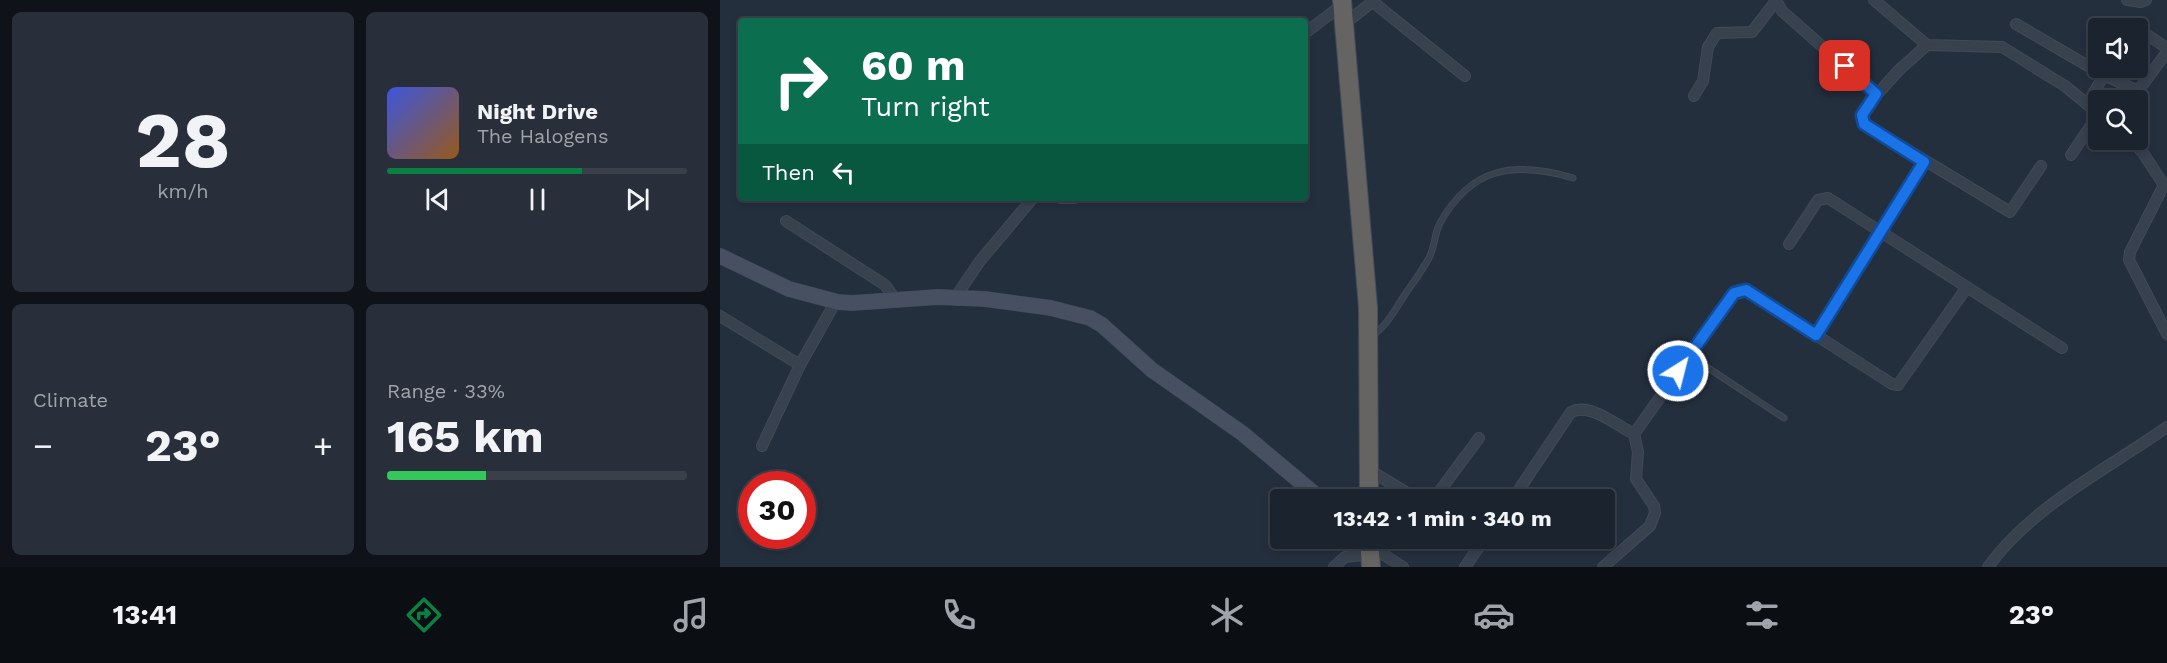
<!DOCTYPE html>
<html lang="en">
<head>
<meta charset="utf-8">
<style>
  body { margin:0; font-family:"Work Sans",sans-serif; background:#282f3a; color:#f1f3f6; height:100vh; display:flex; flex-direction:column; font-size:22px; white-space:nowrap }
  * { box-sizing:border-box; margin:0 }
  p { font-size:20px; color:#a0a4aa }
  .icon { flex:none; width:33px; height:33px; fill:none; stroke:currentColor; stroke-width:2; stroke-linecap:round; stroke-linejoin:round }
  .map { position:relative; flex:1; overflow:hidden }
  .sheet { display:flex; flex-direction:column; gap:12px; padding:12px; background:#0f1319; width:720px }
  .sheet>* { flex:none }
  .guide { position:absolute; left:18px; top:18px; width:570px; height:183px; border-radius:6px; box-shadow:0 3px 9px #0003,0 0 0 2px #39404a; background:#0b6e4f; color:#fff; overflow:hidden }
  .controls { position:absolute; left:1368px; top:18px; display:grid; gap:12px }
  .controls a { display:grid; place-items:center; width:60px; height:60px; border-radius:6px; background:#1b232e; box-shadow:0 3px 9px #0003,0 0 0 2px #39404a; font-size:30px }
  .speed { position:absolute; left:18px; top:471px; display:flex; gap:12px; font-size:30px; font-weight:700; text-align:center }
  .speed>* { display:grid; place-content:center; width:78px; height:78px; border-radius:50%; background:#1b232e; box-shadow:0 3px 9px #0003,0 0 0 2px #39404a; line-height:1 }
  .speed .limit { border:9px solid #d22; background:#fff; color:#111 }
  .pin { position:absolute; display:grid; place-items:center; width:51px; height:51px; color:#fff; margin:-26px; border-radius:12px; box-shadow:0 3px 9px #0006 }
  .me { position:absolute; width:66px; margin:-33px; rotate:36deg; stroke-linejoin:round; filter:drop-shadow(0 0 4px #0008) }
  .turn { display:flex; align-items:center; gap:21px; height:126px; padding:0 24px; font-size:27px }
  .turn .icon { width:78px; height:78px; stroke-width:2.5 }
  .turn b { display:block; font-size:42px; line-height:51px }
  .then { display:flex; align-items:center; height:57px; padding:0 24px; background:#0003; gap:12px; font-size:22px }
  .big { font-size:45px; font-weight:700; line-height:1.1 }
  .sheet .widget { flex:1; display:flex; flex-direction:column; justify-content:center; gap:9px; min-width:0; padding:0 21px; border-radius:9px; background:#282f3a }
  .sheet .dial { align-items:center; gap:0 }
  .dial b { font-size:78px; line-height:1 }
  .song { display:flex; align-items:center; gap:18px }
  .cover { width:72px; height:72px; border-radius:9px; background:linear-gradient(135deg,hsl(230 70% 55%),hsl(30 70% 35%)) }
  .played { height:6px; border-radius:3px; background:linear-gradient(90deg,#0b8043 65%,#39404a 65%) }
  .keys { display:flex; justify-content:space-around; direction:ltr }
  .heat { display:flex; justify-content:space-between; align-items:center; font-size:33px; direction:ltr }
  .charge { height:9px; border-radius:4px; background:linear-gradient(90deg,#34c759 33%,#39404a 0) }
  .sheet .tiles { flex:1; display:grid; gap:12px; grid-template-columns:repeat(2,1fr) }
  .trip { position:absolute; left:550px; top:489px; width:345px; height:60px; border-radius:6px; background:#1b232e; box-shadow:0 3px 9px #0003,0 0 0 2px #39404a; font-weight:700; line-height:60px; text-align:center }
  .menu { display:flex; height:96px; justify-content:space-around; align-items:center; background:#0b0e12; color:#a0a4aa }
  .menu .icon { width:42px; height:42px }
  .menu .selected { color:#0b8043 }
  .menu b { font-size:27px; color:#f1f3f6 }
  main { display:flex; flex:1; min-height:0 }
  .map>svg:first-child { display:block }
  .lines { fill:none; stroke-linecap:round; stroke-linejoin:round }
  .service-casing { stroke:#414a57; stroke-width:7 }
  .minor-casing { stroke:#414a57; stroke-width:12 }
  .secondary-casing { stroke:#414a57; stroke-width:16 }
  .trunk-casing { stroke:#434c59; stroke-width:20 }
  .service { stroke:#38414e; stroke-width:5 }
  .minor { stroke:#38414e; stroke-width:10 }
  .secondary { stroke:#465061; stroke-width:15 }
  .trunk { stroke:#656462; stroke-width:18 }
  .route-casing { stroke:#114b97; stroke-width:15 }
  .route { stroke:#1a73e8; stroke-width:10 }
</style>
</head>
<body>
<main>
<section class="sheet">
<div class="tiles">
<div class="widget dial"><b>28</b><p>km/h</p></div>
<div class="widget">
<div class="song"><i class="cover"></i><div><b>Night Drive</b><p>The Halogens</p></div></div>
<div class="played"></div>
<div class="keys"><svg class="icon" aria-label="previous" viewBox="0 0 24 24"><path d="M18 5L8 12l10 7zM5 5v14"/></svg><svg class="icon" aria-label="pause" viewBox="0 0 24 24"><path d="M8 5v14M16 5v14"/></svg><svg class="icon" aria-label="next" viewBox="0 0 24 24"><path d="M6 5l10 7-10 7zM19 5v14"/></svg></div>
</div>
<div class="widget"><p>Climate</p>
<div class="heat"><a>−</a><b class="big">23°</b><a>+</a></div>
</div>
<div class="widget"><p>Range · 33%</p><b class="big">165 km</b><div class="charge"></div></div>
</div>
</section>
<div class="map">
<svg width="1447" height="567" viewBox="0 0 1447 567">
  <rect width="100%" height="100%" fill="#242f3e"/>
  <g class="lines">
    <g class="service-casing">
      <g id="service">
        <path d="M653,335C667,325 675,310 684,296C692,284 702,271 709,258C715,247 714,234 720,223C752,166 795,161 853,178"/>
        <path d="M970,356L1064,418"/>
      </g>
    </g>
    <g class="minor-casing">
      <g id="minor">
        <path d="M1056,0L1062,11L1156,94"/>
        <path d="M1154,0L1207,45L1282,47L1345,86L1378,113"/>
        <path d="M1407,0L1421,2L1426,0"/>
        <path d="M653,2L745,76"/>
        <path d="M624,24L655,0"/>
        <path d="M1296,24L1380,73L1418,91L1447,52"/>
        <path d="M1418,29L1447,48"/>
        <path d="M585,33L622,5"/>
        <path d="M1207,45L1179,70L1144,109L1142,115L1145,124L1290,212L1321,166"/>
        <path d="M974,96L983,81L988,47L997,33L1032,32L1055,2"/>
        <path d="M1367,104L1384,75"/>
        <path d="M1411,140L1423,153L1444,185L1410,252L1409,260L1447,334"/>
        <path d="M1351,155L1378,115"/>
        <path d="M340,198H355"/>
        <path d="M66,221L165,285L175,299"/>
        <path d="M1069,244L1098,200L1108,198L1342,348"/>
        <path d="M235,298L260,261L313,198"/>
        <path d="M0,316L80,365"/>
        <path d="M1096,335L1204,162"/>
        <path d="M42,446L80,365L116,301"/>
        <path d="M649,470L699,500"/>
        <path d="M713,500L759,438"/>
        <path d="M792,500L851,412C870,402 897,426 914,434L1014,293L1019,290H1026L1172,384L1178,385L1247,287"/>
        <path d="M650,546L683,567"/>
        <path d="M614,567L625,557L651,554"/>
        <path d="M745,567L765,538"/>
        <path d="M883,567L930,526L935,513L934,506L916,479L918,452L914,434"/>
        <path d="M1268,567C1312,506 1386,470 1447,427"/>
      </g>
    </g>
    <g class="secondary-casing">
      <path id="secondary" d="M0,256L69,289L118,302L132,303L218,297L265,299L331,308L370,318L382,325L432,370L522,433L602,500"/>
    </g>
    <g class="trunk-casing">
      <g id="trunk">
        <path d="M622,0L648,307L649,500"/>
        <path d="M649,538L651,567"/>
      </g>
    </g>
    <use href="#service" class="service"/>
    <use href="#minor" class="minor"/>
    <use href="#secondary" class="secondary"/>
    <use href="#trunk" class="trunk"/>
  </g>
  <g class="lines">
    <g class="route-casing">
      <path id="route" d="M958,371L1014,293L1026,290L1096,335L1204,162L1144,124L1142,115L1156,94L1125,66"/>
    </g>
    <use href="#route" class="route"/>
  </g>
</svg>
<div class="controls">
<a><svg class="icon" aria-label="sound" viewBox="0 0 24 24"><path d="M4 9h4l5-4v14l-5-4H4zM17 9q2 3 0 6"/></svg></a>
<a><svg class="icon" aria-label="search" viewBox="0 0 24 24"><circle cx="10" cy="10" r="6"/><path d="M15 15l6 6"/></svg></a>
</div>
<div class="speed"><div class="limit">30</div></div>
<div class="pin" style="left:1125px;top:66px;background:#d93025"><svg class="icon" aria-label="arrive" viewBox="0 0 24 24"><path d="M6 21V4h12l-3 4 3 4H6"/></svg></div>
<svg class="me" style="left:958px;top:371px" viewBox="-20 -20 40 40"><circle r="17" fill="#1a73e8" stroke="#fff" stroke-width="3"/><path d="M0-11L8 9 0 5-8 9z" fill="#fff"/></svg>
<div class="trip">13:42 · 1 min · 340 m</div>
<div class="guide">
<div class="turn"><svg class="icon" aria-label="right" viewBox="0 0 24 24"><path d="M7 20v-9h11M14 6l5 5-5 5"/></svg><div><b>60 m</b>Turn right</div></div>
<div class="then">Then<svg class="icon" aria-label="left" viewBox="0 0 24 24"><path d="M17 20v-9H6M10 6l-5 5 5 5"/></svg></div>
</div>
</div>
</main>
<nav class="menu">
<b>13:41</b>
<svg class="icon selected" aria-label="directions" viewBox="0 0 24 24"><path d="M12 3l9 9-9 9-9-9zM9 14v-3h6M13 9l2 2-2 2"/></svg>
<svg class="icon" aria-label="music" viewBox="0 0 24 24"><path d="M9 18V5l10-2v13"/><circle cx="6" cy="18" r="3"/><circle cx="16" cy="16" r="3"/></svg>
<svg class="icon" aria-label="phone" viewBox="0 0 24 24"><path d="M5 4h4l2 5-3 2q2 4 5 5l2-3 5 2v4C11 20 4 13 5 4z"/></svg>
<svg class="icon" aria-label="climate" viewBox="0 0 24 24"><path d="M12 3v18M4 7l16 10M4 17L20 7"/></svg>
<svg class="icon" aria-label="car" viewBox="0 0 24 24"><path d="M5 17H2v-5l4-1 3-4h7l3 4 3 1v5h-3M9 17h6M6 11h13"/><circle cx="7" cy="17" r="2"/><circle cx="17" cy="17" r="2"/></svg>
<svg class="icon" aria-label="filters" viewBox="0 0 24 24"><path d="M4 7h16M4 17h16"/><circle cx="9" cy="7" r="2"/><circle cx="15" cy="17" r="2"/></svg>
<b>23°</b>
</nav>
</body>
</html>
